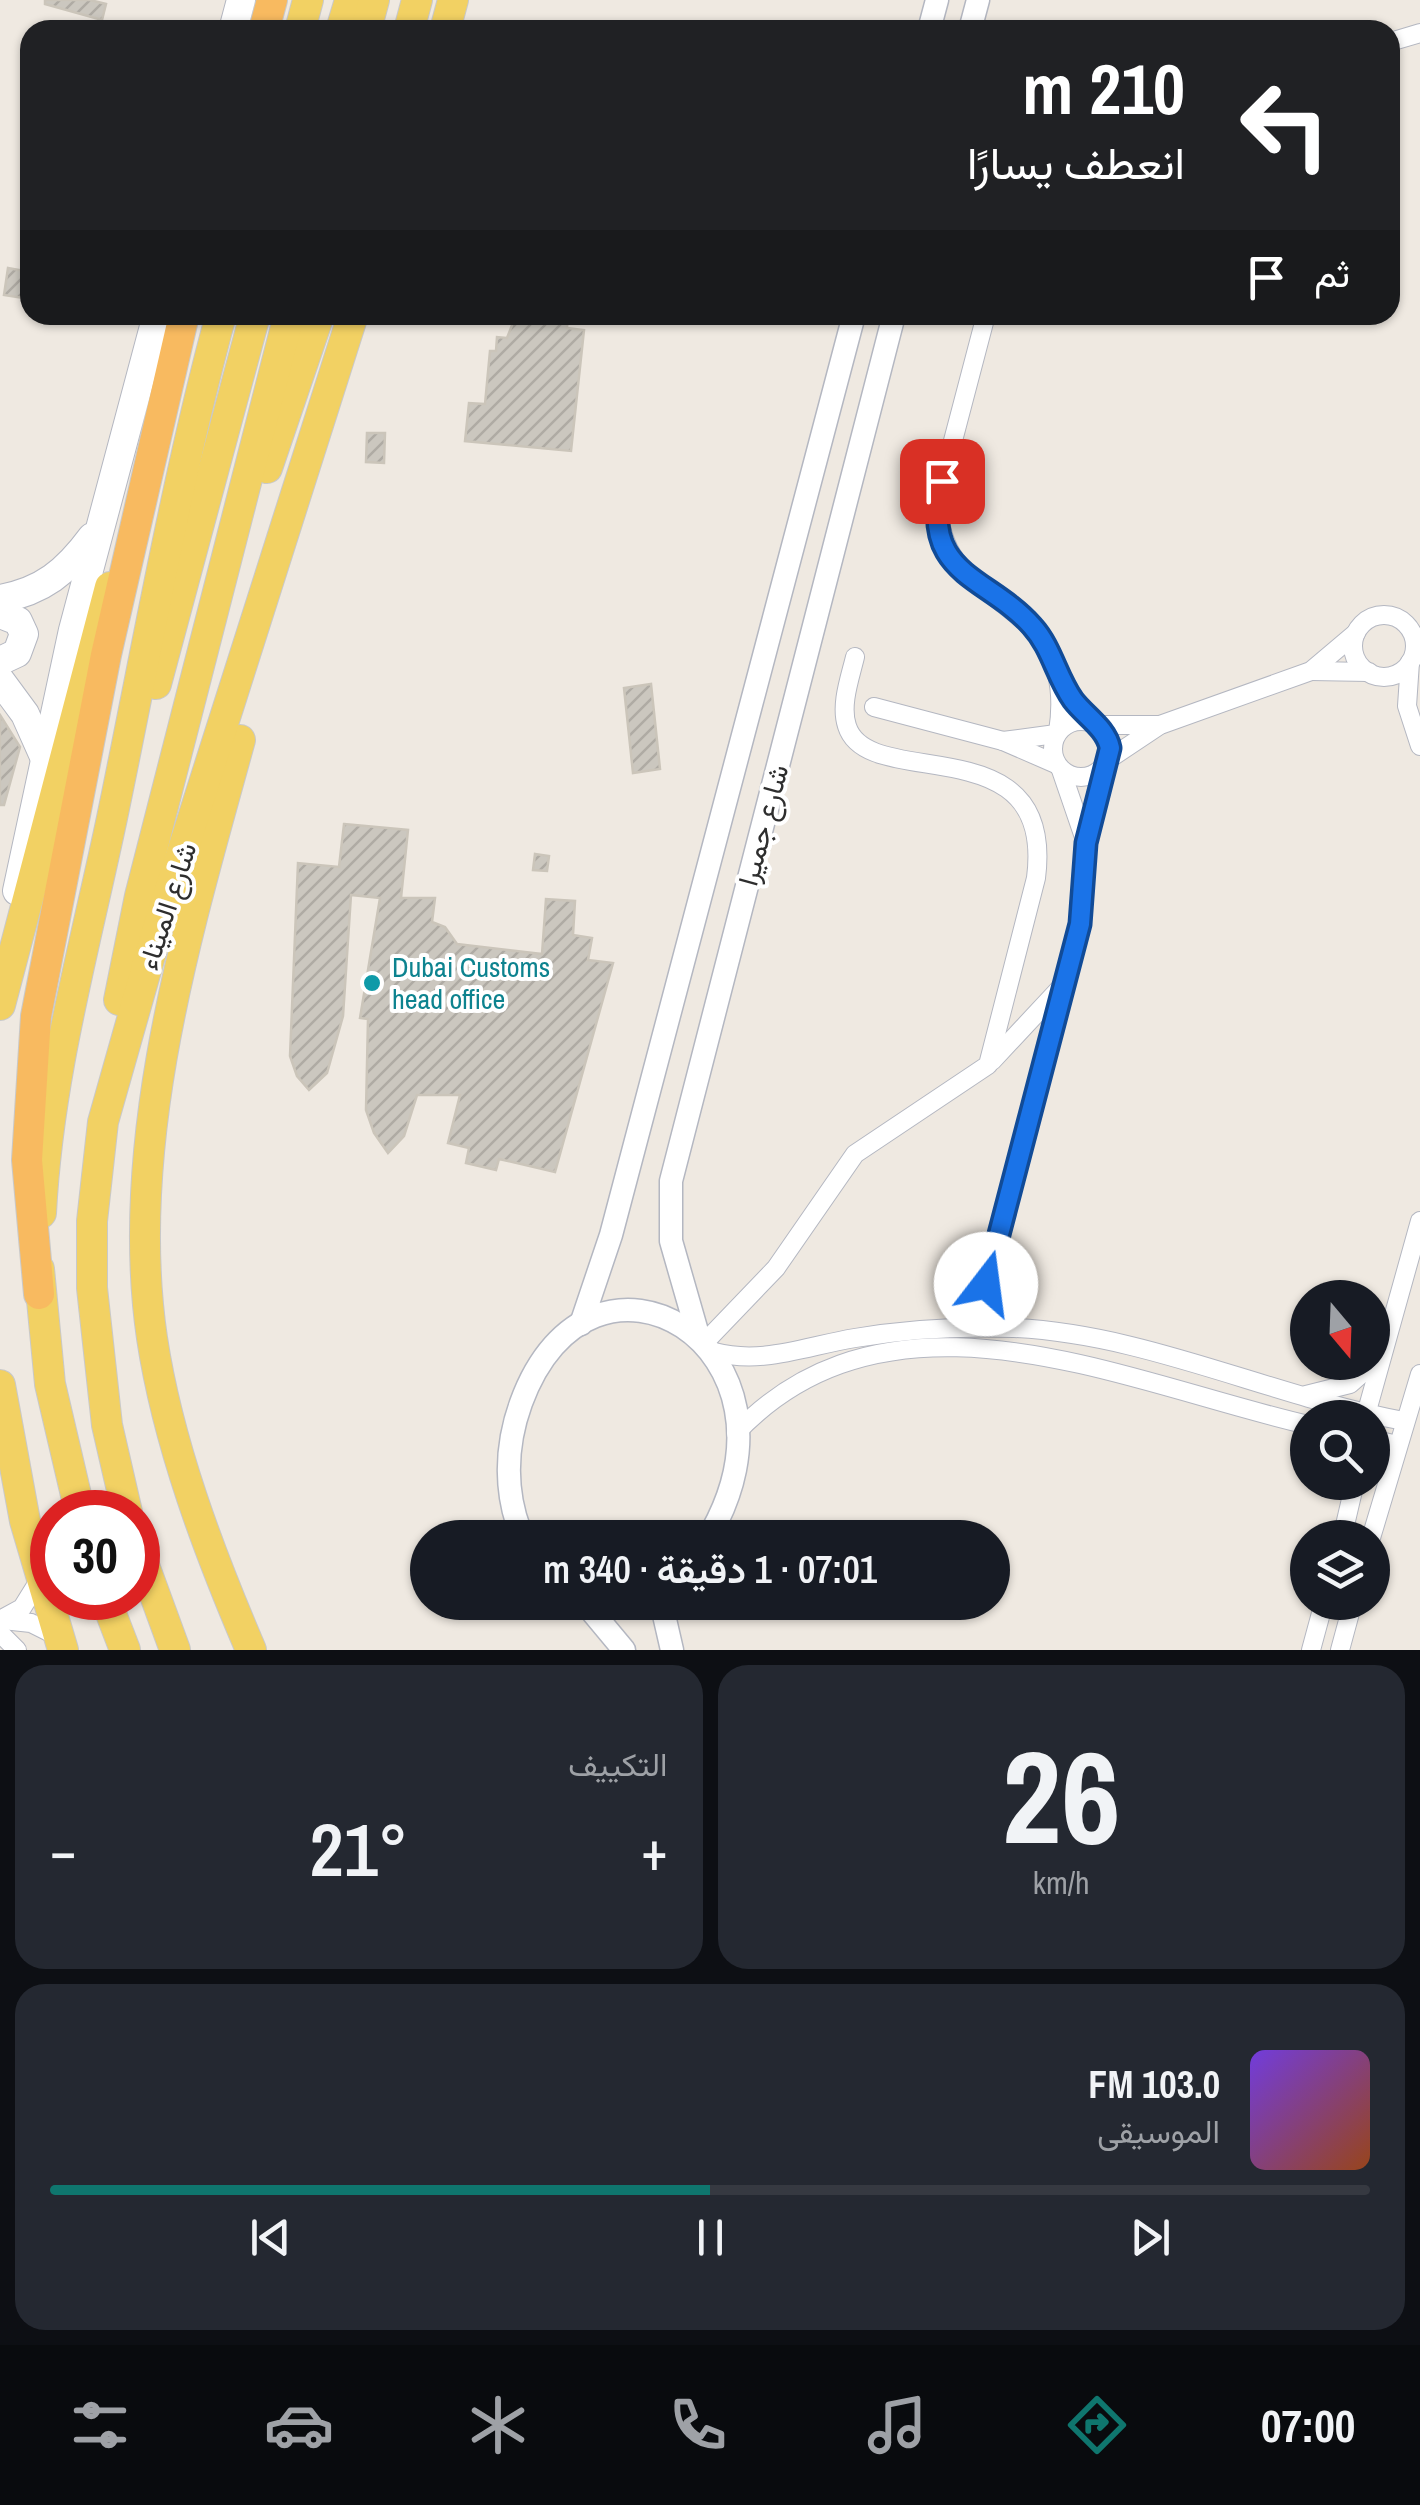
<!DOCTYPE html>
<html lang="ar">
<head>
<meta charset="utf-8">
<style>
  body { margin:0; font-family:"Archivo Narrow",Vazirmatn,sans-serif; background:#242831; color:#f1f3f6; direction:rtl; height:100vh; display:flex; flex-direction:column; font-size:38px; white-space:nowrap }
  * { box-sizing:border-box; margin:0 }
  p { font-size:32px; color:#9ea1a6 }
  .icon { flex:none; width:55px; height:55px; fill:none; stroke:currentColor; stroke-width:2; stroke-linecap:round; stroke-linejoin:round }
  .map { position:relative; height:1650px; overflow:hidden; direction:ltr }
  .details { display:flex; flex-direction:column; gap:15px; padding:15px; background:#0d0f14; flex:1 }
  .details>* { flex:none }
  .top-card { position:absolute; left:20px; top:20px; width:1380px; height:305px; border-radius:30px; box-shadow:0 2px 8px #0004; direction:rtl; background:#202124; color:#fff; overflow:hidden }
  .needle { width:65px; rotate:161deg }
  .fabs { position:absolute; left:1290px; top:1280px; display:grid; gap:20px }
  .fabs a { display:grid; place-items:center; width:100px; height:100px; border-radius:50%; background:#171b24; box-shadow:0 2px 8px #0004; font-size:50px }
  .speed { position:absolute; left:30px; top:1490px; display:flex; gap:20px; font-size:50px; font-weight:700; text-align:center }
  .speed>* { display:grid; place-content:center; width:130px; height:130px; border-radius:50%; background:#171b24; box-shadow:0 2px 8px #0004; line-height:1 }
  .speed .limit { border:15px solid #d22; background:#fff; color:#111 }
  .pin { position:absolute; display:grid; place-items:center; width:85px; height:85px; color:#fff; margin:-42px; border-radius:20px; box-shadow:0 5px 15px #0006 }
  .me { position:absolute; width:110px; margin:-55px; rotate:15deg; stroke-linejoin:round; filter:drop-shadow(0 0 8px #0008) }
  .turn { display:flex; align-items:center; gap:35px; height:210px; padding:0 50px; font-size:45px }
  .turn .icon { width:130px; height:130px; stroke-width:2.5 }
  .turn b { display:block; font-size:70px; line-height:85px }
  .then { display:flex; align-items:center; height:95px; padding:0 50px; background:#0003; gap:20px; font-size:38px }
  .big { font-size:75px; font-weight:600; line-height:1.1 }
  .details .widget { flex:1; display:flex; flex-direction:column; justify-content:center; gap:15px; min-width:0; padding:0 35px; border-radius:30px; background:#242831 }
  .details .dial { align-items:center; gap:0 }
  .dial b { font-size:130px; line-height:1 }
  .song { display:flex; align-items:center; gap:30px }
  .cover { width:120px; height:120px; border-radius:15px; background:linear-gradient(135deg,hsl(260 70% 55%),hsl(20 70% 35%)) }
  .played { height:10px; border-radius:5px; background:linear-gradient(90deg,#0f766e 50%,#363941 50%) }
  .keys { display:flex; justify-content:space-around; direction:ltr }
  .heat { display:flex; justify-content:space-between; align-items:center; font-size:55px; direction:ltr }
  .details .tiles { flex:1; display:grid; gap:15px; grid-template-columns:1fr 1fr }
  .widget:last-child { grid-column:span 2 }
  .trip { position:absolute; left:410px; top:1520px; width:600px; height:100px; border-radius:50px; background:#171b24; box-shadow:0 2px 8px #0004; font-weight:600; line-height:100px; text-align:center; direction:rtl }
  .tabs { display:flex; height:160px; justify-content:space-around; align-items:center; background:#090b0e; color:#9ea1a6 }
  .tabs .icon { width:70px; height:70px }
  .tabs .current { color:#0f766e }
  .tabs b { font-size:45px; color:#f1f3f6 }
  .map>svg:first-child { display:block }
  .building { fill:url(#building-hatch); stroke:#cbc5ba; stroke-width:2.5 }
  .lines { fill:none; stroke-linecap:round; stroke-linejoin:round }
  .minor-casing { stroke:#b4b7c1; stroke-width:20 }
  .tertiary-casing { stroke:#b4b7c1; stroke-width:25 }
  .secondary-casing { stroke:#b4b7c1; stroke-width:30 }
  .primary-casing { stroke:#c9c9c9; stroke-width:32 }
  .trunk-casing { stroke:#c9c9c9; stroke-width:32 }
  .minor { stroke:#fff; stroke-width:18 }
  .tertiary { stroke:#fff; stroke-width:22 }
  .secondary { stroke:#fff; stroke-width:28 }
  .primary { stroke:#f2d163; stroke-width:30 }
  .trunk { stroke:#f8ba60; stroke-width:30 }
  .route-casing { stroke:#114b97; stroke-width:25 }
  .route { stroke:#1a73e8; stroke-width:18 }
  .culture-dot { fill:#0f9aa8; stroke:#fff; stroke-width:4 }
  .labels { text-anchor:middle; dominant-baseline:central; stroke-width:8; stroke-linejoin:round; paint-order:stroke }
  .street-label { font-size:28px; fill:#2e2e2e; stroke:#fff }
  .culture-label { font-size:28px; fill:#0d838f; stroke:#fff; text-anchor:start }
</style>
</head>
<body>
<div class="map">
<svg width="1420" height="1650" viewBox="0 0 1420 1650">
  <defs>
    <pattern id="building-hatch" width="6" height="6" patternUnits="userSpaceOnUse" patternTransform="scale(2.5)"><rect width="6" height="6" fill="#cbc7bf"/><path d="M-1 1l2-2M0 6l6-6M5 7l2-2" fill="none" stroke="#afaba4"/></pattern>
  </defs>
  <rect width="100%" height="100%" fill="#efe9e1"/>
  <g class="building">
    <path d="M45,0H90L106,4L102,20L45,4Z"/>
    <path d="M8,268L30,272V299L4,295Z"/>
    <path d="M516,315H568L567,328L584,330L571,451L465,441L469,403L485,404L490,351H496L497,337L507,338Z"/>
    <path d="M367,433H385L384,463L366,462Z"/>
    <path d="M651,684L660,769L633,773L624,688Z"/>
    <path d="M0,715L20,747L4,805H0Z"/>
    <path d="M344,824L408,830L401,898H435L432,922L445,927L457,944L542,954L546,899L575,901L573,935L592,938L588,960L613,963L555,1172L499,1159L496,1170L466,1163L469,1148L448,1143L460,1095H417L404,1136L388,1153L374,1133L366,1110L368,1019L360,1018L380,898L351,895L343,1016L327,1073L309,1090L297,1076L290,1056L298,863L339,867Z"/>
    <path d="M535,854L549,856L547,871L533,870Z"/>
  </g>
  <g class="lines">
    <g class="minor-casing">
      <g id="minor">
        <path d="M1390,42L1420,33"/>
        <path d="M986,315L939,494C930,616 1081,587 1058,732"/>
        <circle cx="1384" cy="646" r="31"/>
        <path d="M1410,662L1407,706L1420,746"/>
        <path d="M1311,671L1369,672"/>
        <path d="M874,707L1003,741L1056,764"/>
        <circle cx="1081" cy="749" r="28"/>
        <path d="M1096,725H1160"/>
        <path d="M1003,741L1056,734"/>
        <path d="M1106,761L1160,725L1311,671L1356,633"/>
        <path d="M1061,770L1086,843"/>
        <path d="M992,1061L1063,985"/>
        <path d="M986,1284L1015,1328"/>
        <path d="M956,1327L971,1312L986,1284L1080,924L1087,843L1106,763"/>
        <path d="M705,1342L776,1268L855,1154L988,1065L1036,878C1056,722 868,794 847,726C840,705 850,678 855,657"/>
        <path d="M714,1352C763,1365 806,1346 855,1338C907,1329 961,1326 1014,1328C1147,1334 1273,1397 1404,1421"/>
        <path d="M1306,1395L1350,1384L1375,1362"/>
        <path d="M1365,1418L1420,1221"/>
        <path d="M736,1433C892,1269 1125,1383 1308,1425"/>
        <path d="M1372,1439L1397,1445"/>
        <path d="M1342,1538L1355,1482"/>
        <path d="M1371,1538L1420,1374"/>
        <path d="M0,1620L22,1608L40,1579"/>
        <path d="M3,1620L31,1623L57,1636"/>
        <path d="M0,1633L17,1650"/>
        <path d="M1311,1650L1324,1602"/>
        <path d="M1340,1650L1353,1602"/>
      </g>
    </g>
    <g class="tertiary-casing">
      <g id="tertiary">
        <path d="M929,30L937,0"/>
        <path d="M970,30L978,0"/>
        <path d="M581,1324L611,1235L854,315"/>
        <path d="M698,1335L671,1241V1181L894,315"/>
        <path d="M523,1538C504,1495 505,1447 521,1403C591,1210 820,1348 708,1538"/>
        <path d="M584,1602L624,1650"/>
        <path d="M661,1602L672,1650"/>
      </g>
    </g>
    <g class="secondary-casing">
      <g id="secondary">
        <path d="M233,30L241,0"/>
        <path d="M0,599C43,591 66,572 92,537"/>
        <path d="M0,614L18,621L24,634L17,653L0,661"/>
        <path d="M0,680L25,714L46,761"/>
        <path d="M17,891L73,630L157,315"/>
      </g>
    </g>
    <g class="primary-casing">
      <g id="primary">
        <path d="M300,30L308,0"/>
        <path d="M341,30L350,0"/>
        <path d="M366,30L374,0"/>
        <path d="M409,30L417,0"/>
        <path d="M445,30L453,0"/>
        <path d="M267,468L319,315"/>
        <path d="M156,684L255,315"/>
        <path d="M240,740C188,929 123,1141 152,1338C168,1444 209,1552 251,1650"/>
        <path d="M119,1000L140,896L289,315"/>
        <path d="M0,1005L110,587"/>
        <path d="M41,1213C48,1077 84,951 112,818C147,650 176,481 221,315"/>
        <path d="M39,1269L50,1384L80,1512"/>
        <path d="M0,1385L25,1521L63,1650"/>
        <path d="M127,1512L107,1425L92,1288V1221L103,1122L158,928L353,315"/>
        <path d="M138,1549L175,1650"/>
        <path d="M105,1598L125,1650"/>
      </g>
    </g>
    <g class="trunk-casing">
      <g id="trunk">
        <path d="M264,30L272,0"/>
        <path d="M39,1294L27,1160L36,1016L106,655L184,315"/>
      </g>
    </g>
    <use href="#minor" class="minor"/>
    <use href="#tertiary" class="tertiary"/>
    <use href="#secondary" class="secondary"/>
    <use href="#primary" class="primary"/>
    <use href="#trunk" class="trunk"/>
  </g>
  <g class="lines">
    <g class="route-casing">
      <path id="route" d="M942,481C919,576 987,575 1032,626C1052,648 1056,676 1073,700C1085,716 1106,728 1110,748L1086,843L1080,924L986,1284"/>
    </g>
    <use href="#route" class="route"/>
  </g>
  <circle class="culture-dot" cx="372" cy="983" r="10"/>
  <g class="labels">
    <g class="street-label">
      <text transform="translate(763 825) rotate(-75)">شارع جميرا</text>
      <text transform="translate(167 906) rotate(-72)">شارع الميناء</text>
    </g>
    <g class="culture-label">
      <text x="392" y="967">Dubai Customs<tspan x="392" dy="32">head office</tspan></text>
    </g>
  </g>
</svg>
<div class="fabs">
<a><svg class="needle" viewBox="-14 -14 28 28"><path d="M0-13l5 13h-10z" fill="#e53935"/><path d="M0 13l5-13h-10z" fill="#9ea1a6"/></svg></a>
<a><svg class="icon" aria-label="search" viewBox="0 0 24 24"><circle cx="10" cy="10" r="6"/><path d="M15 15l6 6"/></svg></a>
<a><svg class="icon" aria-label="layers" viewBox="0 0 24 24"><path d="M12 4l9 5-9 5-9-5zM3 14l9 5 9-5"/></svg></a>
</div>
<div class="speed"><div class="limit">30</div></div>
<div class="pin" style="left:942px;top:481px;background:#d93025"><svg class="icon" aria-label="arrive" viewBox="0 0 24 24"><path d="M6 21V4h12l-3 4 3 4H6"/></svg></div>
<svg class="me" style="left:986px;top:1284px" viewBox="-20 -20 40 40"><circle r="19" fill="#fff"/><path d="M0-13L10 11 0 6-10 11z" fill="#1a73e8"/></svg>
<div class="trip">07:01 · 1 دقيقة · 340 m</div>
<div class="top-card">
<div class="turn"><svg class="icon" aria-label="left" viewBox="0 0 24 24"><path d="M17 20v-9H6M10 6l-5 5 5 5"/></svg><div><b>210 m</b>انعطف يسارًا</div></div>
<div class="then">ثم<svg class="icon" aria-label="arrive" viewBox="0 0 24 24"><path d="M6 21V4h12l-3 4 3 4H6"/></svg></div>
</div>
</div>
<section class="details">
<div class="tiles">
<div class="widget dial"><b>26</b><p>km/h</p></div>
<div class="widget"><p>التكييف</p>
<div class="heat"><a>−</a><b class="big">21°</b><a>+</a></div>
</div>
<div class="widget">
<div class="song"><i class="cover"></i><div><b>103.0 FM</b><p>الموسيقى</p></div></div>
<div class="played"></div>
<div class="keys"><svg class="icon" aria-label="previous" viewBox="0 0 24 24"><path d="M18 5L8 12l10 7zM5 5v14"/></svg><svg class="icon" aria-label="pause" viewBox="0 0 24 24"><path d="M8 5v14M16 5v14"/></svg><svg class="icon" aria-label="next" viewBox="0 0 24 24"><path d="M6 5l10 7-10 7zM19 5v14"/></svg></div>
</div>
</div>
</section>
<nav class="tabs">
<b>07:00</b>
<svg class="icon current" aria-label="directions" viewBox="0 0 24 24"><path d="M12 3l9 9-9 9-9-9zM9 14v-3h6M13 9l2 2-2 2"/></svg>
<svg class="icon" aria-label="music" viewBox="0 0 24 24"><path d="M9 18V5l10-2v13"/><circle cx="6" cy="18" r="3"/><circle cx="16" cy="16" r="3"/></svg>
<svg class="icon" aria-label="phone" viewBox="0 0 24 24"><path d="M5 4h4l2 5-3 2q2 4 5 5l2-3 5 2v4C11 20 4 13 5 4z"/></svg>
<svg class="icon" aria-label="climate" viewBox="0 0 24 24"><path d="M12 3v18M4 7l16 10M4 17L20 7"/></svg>
<svg class="icon" aria-label="car" viewBox="0 0 24 24"><path d="M5 17H2v-5l4-1 3-4h7l3 4 3 1v5h-3M9 17h6M6 11h13"/><circle cx="7" cy="17" r="2"/><circle cx="17" cy="17" r="2"/></svg>
<svg class="icon" aria-label="filters" viewBox="0 0 24 24"><path d="M4 7h16M4 17h16"/><circle cx="9" cy="7" r="2"/><circle cx="15" cy="17" r="2"/></svg>
</nav>
</body>
</html>
